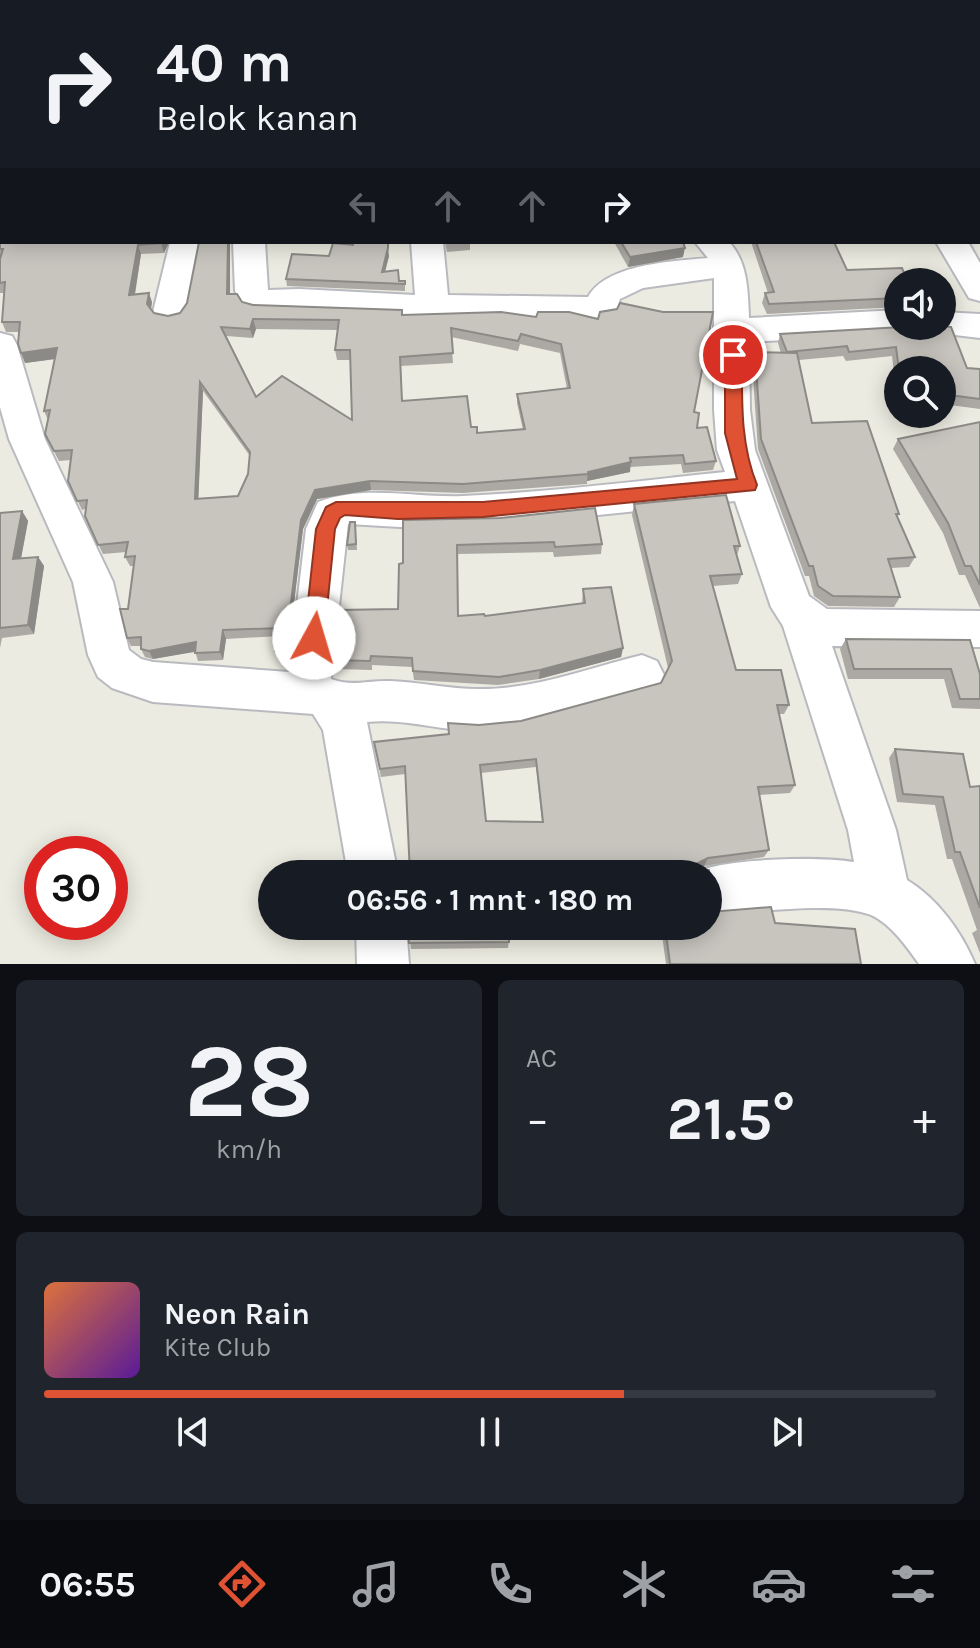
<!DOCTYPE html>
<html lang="id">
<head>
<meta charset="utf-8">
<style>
  body { margin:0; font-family:Karla,sans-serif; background:#20242c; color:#f1f3f6; height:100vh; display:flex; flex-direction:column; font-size:30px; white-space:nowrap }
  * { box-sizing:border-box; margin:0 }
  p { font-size:26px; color:#9ea1a6 }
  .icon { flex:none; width:44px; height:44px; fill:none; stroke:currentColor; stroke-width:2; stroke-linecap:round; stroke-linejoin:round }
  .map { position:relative; height:964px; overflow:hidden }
  .panel { display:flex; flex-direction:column; gap:16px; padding:16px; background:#0d0f14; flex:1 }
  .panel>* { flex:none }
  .hud { position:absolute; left:0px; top:0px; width:980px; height:244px; box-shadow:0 4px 20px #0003; background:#171b24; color:#f1f3f6; overflow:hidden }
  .controls { position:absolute; left:884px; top:268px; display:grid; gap:16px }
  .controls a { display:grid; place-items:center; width:72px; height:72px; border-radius:50%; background:#171b24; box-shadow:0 4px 20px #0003; font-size:40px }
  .speed { position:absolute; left:24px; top:836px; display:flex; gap:16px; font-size:40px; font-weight:700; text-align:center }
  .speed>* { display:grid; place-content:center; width:104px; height:104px; border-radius:50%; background:#171b24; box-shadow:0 4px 20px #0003; line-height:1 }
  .speed .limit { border:12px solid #d22; background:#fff; color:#111 }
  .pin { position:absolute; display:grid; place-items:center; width:68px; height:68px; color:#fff; margin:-34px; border:4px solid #fff; border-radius:50%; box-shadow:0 2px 8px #0007 }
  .me { position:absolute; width:88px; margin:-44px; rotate:6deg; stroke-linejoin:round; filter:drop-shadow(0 0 6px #0008) }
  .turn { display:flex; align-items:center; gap:28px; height:168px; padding:0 24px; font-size:36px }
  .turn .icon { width:104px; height:104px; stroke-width:2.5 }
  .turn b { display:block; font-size:56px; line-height:68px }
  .lanes { display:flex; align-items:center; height:76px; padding:0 24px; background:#0003; justify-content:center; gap:40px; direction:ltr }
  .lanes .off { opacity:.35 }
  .big { font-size:60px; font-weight:700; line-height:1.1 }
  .panel .card { flex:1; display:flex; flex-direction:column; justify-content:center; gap:12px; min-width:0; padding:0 28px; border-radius:12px; background:#20242c }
  .panel .dial { align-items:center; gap:0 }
  .dial b { font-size:104px; line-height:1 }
  .song { display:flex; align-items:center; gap:24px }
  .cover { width:96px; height:96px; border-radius:12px; background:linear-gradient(135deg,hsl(20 70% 55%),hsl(270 70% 35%)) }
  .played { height:8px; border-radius:4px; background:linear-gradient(90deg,#e05234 65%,#363941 65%) }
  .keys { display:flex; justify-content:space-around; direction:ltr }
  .heat { display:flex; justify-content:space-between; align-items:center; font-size:44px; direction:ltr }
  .panel .tiles { flex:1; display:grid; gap:16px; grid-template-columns:1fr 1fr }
  .card:last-child { grid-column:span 2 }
  .trip { position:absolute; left:258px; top:860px; width:464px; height:80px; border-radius:40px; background:#171b24; box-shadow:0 4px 20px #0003; font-weight:700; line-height:80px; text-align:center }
  .tab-bar { display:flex; height:128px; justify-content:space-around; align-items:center; background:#090b0e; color:#9ea1a6 }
  .tab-bar .icon { width:56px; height:56px }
  .tab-bar .on { color:#e05234 }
  .tab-bar b { font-size:36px; color:#f1f3f6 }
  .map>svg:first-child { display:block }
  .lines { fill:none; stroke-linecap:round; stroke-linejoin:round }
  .minor-casing { stroke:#b9bac0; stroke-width:4 }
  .minor { fill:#fff; fill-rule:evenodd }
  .wall { fill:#aca9a4; fill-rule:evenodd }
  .shaded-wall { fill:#8c8a86 }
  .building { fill:#c8c5bf; stroke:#8c8a86; stroke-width:2; fill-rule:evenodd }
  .route { fill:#e05234; stroke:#923522; stroke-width:2 }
</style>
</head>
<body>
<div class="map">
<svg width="980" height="964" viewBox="0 0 980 964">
  <rect width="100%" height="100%" fill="#ecebe1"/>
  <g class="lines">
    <g class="minor-casing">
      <g id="minor">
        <path d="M936,0H961L962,2H937Z"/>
        <path d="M2,209V233L0,234V210Z"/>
        <path d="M170,242H202L187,312L182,320L170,323L158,320L153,312Z"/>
        <path d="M233,242H265L268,290L299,289L415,295L411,242H443L448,295L588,297C606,264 673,261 708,258L695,242H729C748,262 748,292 749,318L898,310V326H912L910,330L898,334L749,342L750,410L755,450L809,596L827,609L980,611V647L832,646L896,830L907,880C938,899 961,931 975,964H919C907,947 891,924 871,915C832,900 751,913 708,916V874H690C722,858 818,856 854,862L848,830L783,626L771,607L735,501L500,525L417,528L348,524L331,679C352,687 367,680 391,681C420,682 449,689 478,689C533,690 589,668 642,655L657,661L664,675L657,689L642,695C589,708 534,730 479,731C441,731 405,718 367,722L398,874H348L323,730L313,714L153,702L112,688L98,677L88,655L73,582L9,439L0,407V333L12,336L17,345L45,439L113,582L129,650L141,659L153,662L289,672L306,529L318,502C364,484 414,498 463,496C551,492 638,481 725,472L717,450L714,410V278L643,288L620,299L615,316L603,319C507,318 410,320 314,312C292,311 269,316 247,310L235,291Z"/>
        <path d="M936,242H968L980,263V301L969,298Z"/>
        <path d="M942,312L980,314V338L930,332L926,326H942Z"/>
        <path d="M356,926H406L409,964H357Z"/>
      </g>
    </g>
    <use href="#minor" class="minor"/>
  </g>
  <g class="wall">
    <path d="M546,0H939L942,2H547Z"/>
    <path d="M0,228L169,242L164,253L141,254L135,295L152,302L151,309L154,313L168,316L180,313L187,303L199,242H230V294L242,302L253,305L403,315L501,312L694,412L697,428L716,461L713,470L683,473L681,464L630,467V472L587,481V484L463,493L371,490L317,499L303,529L287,660L278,659L275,651L279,636L226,639L223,660L198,661L195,651L153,659L145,657L141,649V646H131L127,638L128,609L134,566H130L125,557L126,552L103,554L85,516V509L82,510L68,481L71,460L59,461L45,434L48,420L44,411L55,359L25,363L19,332H6L2,322L4,293H0ZM256,329L338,330L335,350L337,360H351L352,420L256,397L226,336L253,338ZM451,337L518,351L520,344L560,353L567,389L517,394V403L523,430L477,433L471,427L402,401L401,366L453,363ZM203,391L250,456L248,474L238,496L198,499Z"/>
    <path d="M445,242H470V250L447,252Z"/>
    <path d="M614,242H683V257L628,267Z"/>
    <path d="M751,242H834L847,270L898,282V307L767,314L762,303L765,293H768Z"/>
    <path d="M329,256H389L385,272L399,281H405V291L287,286L286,279Z"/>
    <path d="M902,327L967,368L980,369V409L942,404V370H898V399H897L892,356L846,361L843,356L799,360L812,423L899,514L897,517L915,557L909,567L891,568L900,597L894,607L828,606L814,596L809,576H805L758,449L752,363L755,352L781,353L778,343L780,334Z"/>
    <path d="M980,422V608L965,575H959L943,533L893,449L898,439Z"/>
    <path d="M634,504L740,546L737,555L742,574L738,584L713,586L736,670L789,705L784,714H779L795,785L790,793L759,795L769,850L764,857L704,866L699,868L710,912L775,923L861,964H666L661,928H610L608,938L509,940L508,948L411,949L408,926H708L410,874L405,774L381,777L374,742L449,734L479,725L521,721L661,683L668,668L632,515ZM536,767L542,822L486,821L481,773Z"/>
    <path d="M22,511L28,521L21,558L38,557L44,566L34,634L2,638L0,648V513Z"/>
    <path d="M500,518L602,544L601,554L554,557L553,552L457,554L458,616H485L582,603L583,589L623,648L621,657L539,679L498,685L414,680L412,667L372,665V670L335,669L333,660L398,609L403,563Z"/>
    <path d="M355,522L357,550H348L347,545Z"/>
    <path d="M846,639L980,674V709L952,708L944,679H848L840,649Z"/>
    <path d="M895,749L970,787L980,786V953L972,933L977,930L952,859H947L935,805L897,802L889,758Z"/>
  </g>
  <g class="shaded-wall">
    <path d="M149,0H164L161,2H146Z"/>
    <path d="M162,242H169L164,253L161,243Z"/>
    <path d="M228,242H230V304L227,294Z"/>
    <path d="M138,245L141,254L133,305L129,295Z"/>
    <path d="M388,248L389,256L383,279L382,272Z"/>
    <path d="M685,248L683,257L628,267L630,257Z"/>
    <path d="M149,293L152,302L150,314L147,304Z"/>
    <path d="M253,319L256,329L253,338L250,329Z"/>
    <path d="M57,348L62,358L25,363L21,353Z"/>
    <path d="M200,382L203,391L198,508L195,499Z"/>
    <path d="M631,462L630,472L587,481L588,472Z"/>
    <path d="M370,481L371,490L317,499L303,529L287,660L285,652L301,520L315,490Z"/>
    <path d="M22,511L28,521L19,569L13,559Z"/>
    <path d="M38,557L44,566L34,634L28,625Z"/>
    <path d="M223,630L226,639L223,660L220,652Z"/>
    <path d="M196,642L200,651L153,659L149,651Z"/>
    <path d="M623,648L621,657L539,679L540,670Z"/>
    <path d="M708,858L704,866L687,874L690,867Z"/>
  </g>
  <g class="building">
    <path d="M0,0H149L146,2H2V14L0,13Z"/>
    <path d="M198,0H245L248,2H200Z"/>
    <path d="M458,0H463L464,2H441Z"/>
    <path d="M549,0H772L773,2H550Z"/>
    <path d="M828,0H939L942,2H828Z"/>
    <path d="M978,28L980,30V207H978Z"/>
    <path d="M2,82V167H0V85Z"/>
    <path d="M1,224L2,242H162L161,243L138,245L129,295L149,293L147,304L154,313L168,316L180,313L187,303L199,242H228L227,294H237L242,302L253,305L402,310V315L501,312L536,317L538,312H569L598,319L600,312L617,309L620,303L663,312H713L694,412L699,413L697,428L707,427L716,461L685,464L683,455L630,458L631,462L588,472V474L463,484L370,481L315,490L301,520L285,652L275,651L281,628L223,630L220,652L195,653L196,642L149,651L141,649V637L127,638L120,609H128L135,556L125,557L128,542L98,545L85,516L87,500L77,501L68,481L72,450L54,451L45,434L50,410L44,411L57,348L21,353L18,344L20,322H2L5,282L0,283V259L3,249H0V228ZM253,319L339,320L335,350H350L352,420L282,376L256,397L221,327L250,329ZM451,328L518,341L521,334L561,344L570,388L517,394L525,429L477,433V427H471L467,396L402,401L400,357L453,353ZM200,382L250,452L248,474L238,496L195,499Z"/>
    <path d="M353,242H388V248L382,272L398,270L399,281H405V284L286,279L292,254L329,256L333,243L353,245Z"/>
    <path d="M621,242H683L685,248L630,257Z"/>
    <path d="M756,242H834L847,270L902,268L908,282H898V298L769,304L765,293L774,292Z"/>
    <path d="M907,326H939L951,327L967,368L980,369V399L942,394V370H899L896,347L849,352L847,346L787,352L780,334L902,327Z"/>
    <path d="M755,352L797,353L812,423L867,421L899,514H896L915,557L888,559L900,597L833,596L818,586L813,566H809L761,439Z"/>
    <path d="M980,422V585L971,566H965L948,523L898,439Z"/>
    <path d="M726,495L740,546H734L742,574L710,576L736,670H781L789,705H777L795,785L758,787L769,850L708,858L690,867L709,870L710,912L771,907L775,923L855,929L861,964H670L665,926H708V874H410L405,766L380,769L374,742L449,734L448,723L479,725L521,721L661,683L672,661L634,504ZM536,759L543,822L486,821L480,765Z"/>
    <path d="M595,508L602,544L555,547L554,542L457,545L458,616L484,614L485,616L585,603L583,589L611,587L623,648L540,670L499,677L413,671L412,658L371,656L370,661L333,660L338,610L398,609L399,564L403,563V520L500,518Z"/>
    <path d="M22,511L13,559L38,557L28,625L0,628V513Z"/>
    <path d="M350,522H355L356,544L347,545Z"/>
    <path d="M846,639L970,640L980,674V699H960L951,669H854Z"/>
    <path d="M895,749L963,754L970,787L980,786V908L960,852H955L943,797L903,794Z"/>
    <path d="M408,926H610V932L509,934V942L409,943Z"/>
  </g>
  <path class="route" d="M733,349L742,355C742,400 740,443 757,485L755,490L483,517L398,519L345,515L340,518L335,529L324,638L321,644L314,647L307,644L304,638L316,529L326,507L336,502H483L737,479L725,433V355Z"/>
</svg>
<div class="controls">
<a><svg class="icon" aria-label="sound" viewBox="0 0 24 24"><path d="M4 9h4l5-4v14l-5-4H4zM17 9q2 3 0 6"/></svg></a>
<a><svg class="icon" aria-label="search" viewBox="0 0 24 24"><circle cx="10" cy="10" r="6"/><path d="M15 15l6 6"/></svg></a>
</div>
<div class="speed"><div class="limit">30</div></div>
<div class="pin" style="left:733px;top:355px;background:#d93025"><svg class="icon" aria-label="arrive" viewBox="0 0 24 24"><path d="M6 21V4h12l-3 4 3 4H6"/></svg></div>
<svg class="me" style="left:314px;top:638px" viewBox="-20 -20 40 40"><circle r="19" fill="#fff"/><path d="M0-13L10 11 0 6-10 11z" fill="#e05234"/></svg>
<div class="trip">06:56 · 1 mnt · 180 m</div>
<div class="hud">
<div class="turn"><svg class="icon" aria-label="right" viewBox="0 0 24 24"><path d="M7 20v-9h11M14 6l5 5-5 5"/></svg><div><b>40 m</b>Belok kanan</div></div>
<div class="lanes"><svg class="icon off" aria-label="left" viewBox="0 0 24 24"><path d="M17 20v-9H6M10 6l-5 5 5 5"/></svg><svg class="icon off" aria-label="ahead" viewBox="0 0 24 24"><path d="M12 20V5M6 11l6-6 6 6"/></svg><svg class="icon off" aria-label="ahead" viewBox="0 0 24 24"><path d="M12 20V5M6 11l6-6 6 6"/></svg><svg class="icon" aria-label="right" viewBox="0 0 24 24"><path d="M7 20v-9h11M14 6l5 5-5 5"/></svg></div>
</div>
</div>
<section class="panel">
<div class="tiles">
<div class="card dial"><b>28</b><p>km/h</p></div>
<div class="card"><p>AC</p>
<div class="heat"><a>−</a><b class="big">21.5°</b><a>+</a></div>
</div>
<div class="card">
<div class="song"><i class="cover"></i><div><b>Neon Rain</b><p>Kite Club</p></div></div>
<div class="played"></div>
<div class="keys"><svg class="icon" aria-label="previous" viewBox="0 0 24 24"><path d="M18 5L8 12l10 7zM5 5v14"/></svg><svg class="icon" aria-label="pause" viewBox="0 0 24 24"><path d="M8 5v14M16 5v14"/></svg><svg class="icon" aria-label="next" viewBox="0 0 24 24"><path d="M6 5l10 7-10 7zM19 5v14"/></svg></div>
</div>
</div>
</section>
<nav class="tab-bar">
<b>06:55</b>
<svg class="icon on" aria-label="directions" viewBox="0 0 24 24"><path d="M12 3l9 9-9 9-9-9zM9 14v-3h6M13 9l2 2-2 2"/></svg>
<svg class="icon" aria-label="music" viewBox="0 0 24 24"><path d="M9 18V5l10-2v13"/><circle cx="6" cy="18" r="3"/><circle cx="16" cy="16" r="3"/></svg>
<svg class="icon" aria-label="phone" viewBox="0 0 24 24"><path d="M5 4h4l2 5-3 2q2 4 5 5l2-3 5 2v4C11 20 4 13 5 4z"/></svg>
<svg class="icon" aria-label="climate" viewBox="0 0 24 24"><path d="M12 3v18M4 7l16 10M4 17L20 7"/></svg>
<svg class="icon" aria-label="car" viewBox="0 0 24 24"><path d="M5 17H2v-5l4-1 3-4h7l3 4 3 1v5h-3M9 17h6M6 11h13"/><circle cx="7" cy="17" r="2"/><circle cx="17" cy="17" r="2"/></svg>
<svg class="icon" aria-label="filters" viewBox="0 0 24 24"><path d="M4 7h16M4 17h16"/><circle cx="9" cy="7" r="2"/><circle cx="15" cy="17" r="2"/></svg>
</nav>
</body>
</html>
